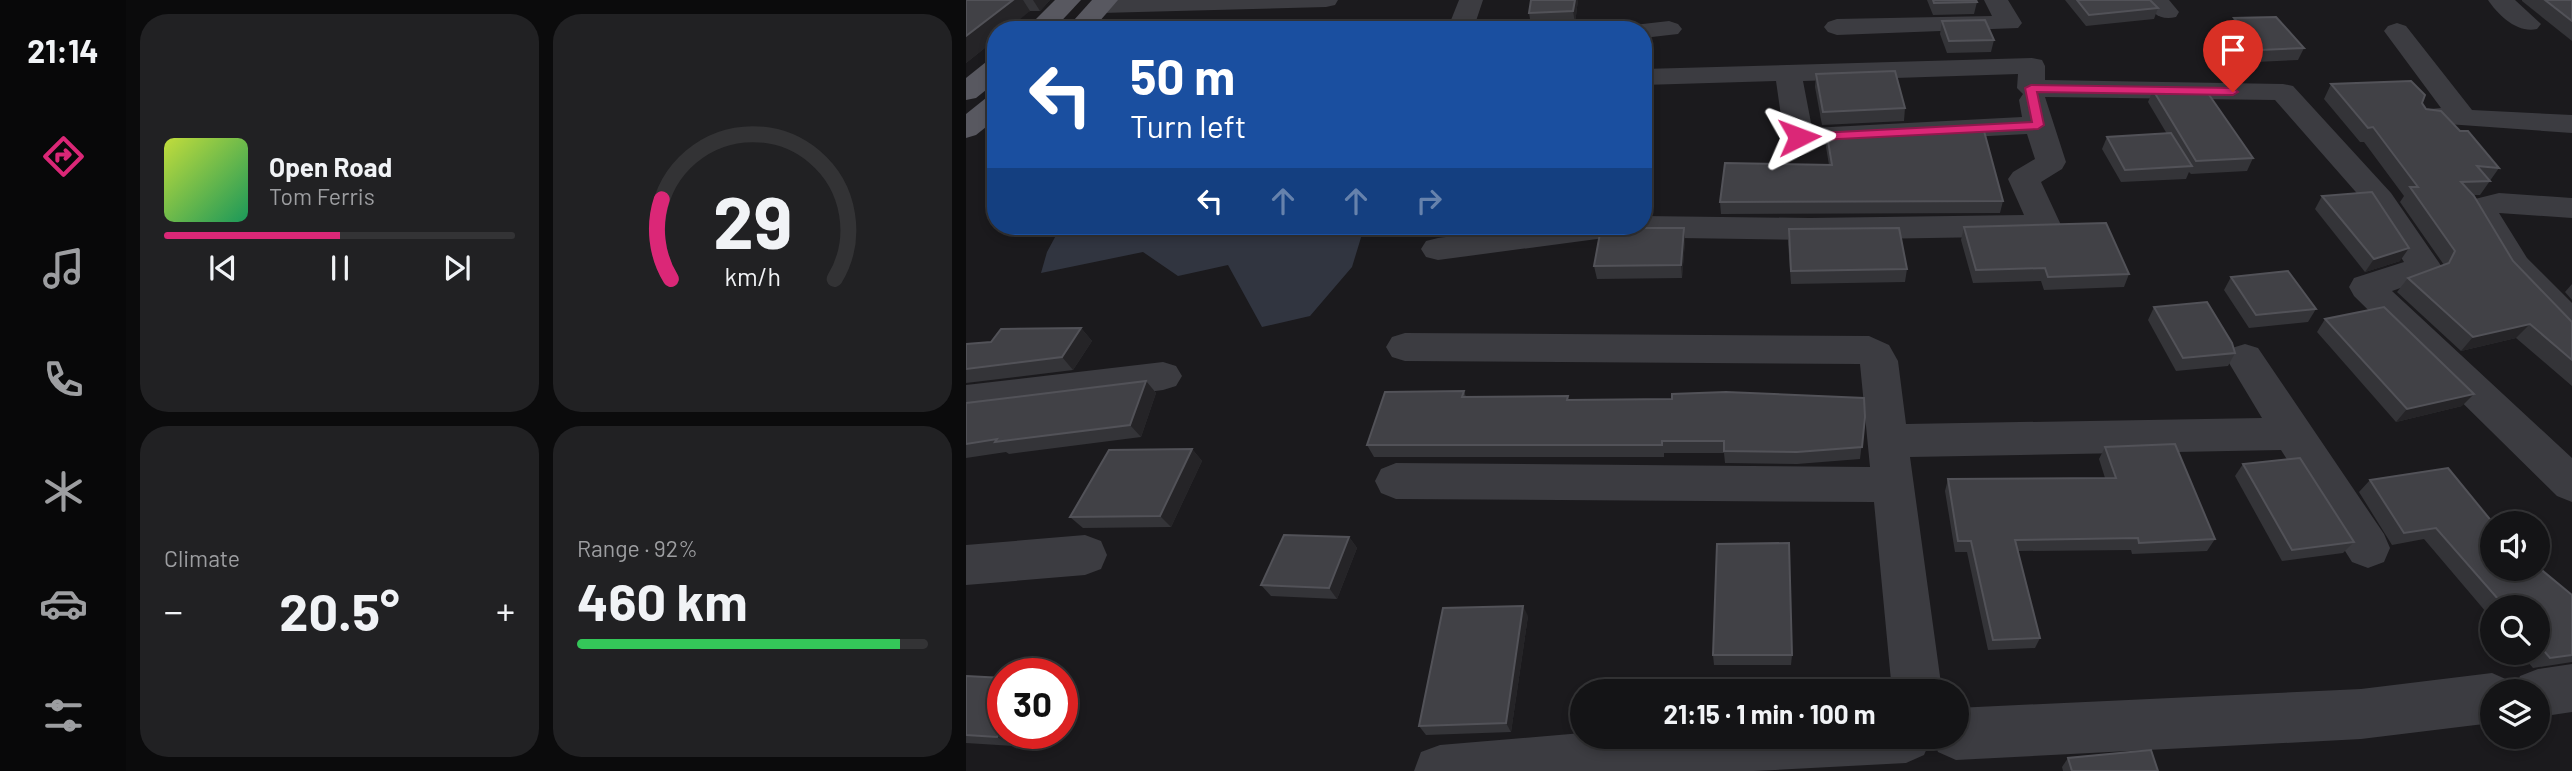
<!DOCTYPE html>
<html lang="en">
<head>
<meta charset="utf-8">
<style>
  body { margin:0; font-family:Barlow,sans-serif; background:#212123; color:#f1f3f6; height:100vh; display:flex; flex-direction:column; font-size:26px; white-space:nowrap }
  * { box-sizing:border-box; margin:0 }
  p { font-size:23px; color:#9d9ea1 }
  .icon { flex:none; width:38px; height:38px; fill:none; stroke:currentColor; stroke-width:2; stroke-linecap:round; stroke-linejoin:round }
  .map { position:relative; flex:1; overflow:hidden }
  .details { display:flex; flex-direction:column; gap:14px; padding:14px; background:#0b0b0c; width:840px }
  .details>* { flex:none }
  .top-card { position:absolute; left:21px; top:21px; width:665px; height:214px; border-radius:28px; box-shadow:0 4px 10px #0003,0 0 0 2px #333335; background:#1a4fa0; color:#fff; overflow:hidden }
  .tools { position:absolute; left:1514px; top:511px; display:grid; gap:14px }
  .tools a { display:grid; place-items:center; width:70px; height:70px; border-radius:50%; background:#141416; box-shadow:0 4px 10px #0003,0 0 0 2px #333335; font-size:35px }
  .speed { position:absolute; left:21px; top:658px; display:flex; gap:14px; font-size:35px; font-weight:700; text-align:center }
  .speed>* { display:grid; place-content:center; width:91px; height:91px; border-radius:50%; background:#141416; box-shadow:0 4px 10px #0003,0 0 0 2px #333335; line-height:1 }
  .speed .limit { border:10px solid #d22; background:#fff; color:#111 }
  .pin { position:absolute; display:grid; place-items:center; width:60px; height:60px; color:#fff; margin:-72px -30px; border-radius:50% 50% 50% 0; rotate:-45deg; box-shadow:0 0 7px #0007 }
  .pin .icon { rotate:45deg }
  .me { position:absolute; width:77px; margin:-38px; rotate:87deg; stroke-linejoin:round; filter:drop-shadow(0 0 5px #0008) }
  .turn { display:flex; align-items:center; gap:24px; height:147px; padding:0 28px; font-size:32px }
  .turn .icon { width:91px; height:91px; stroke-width:2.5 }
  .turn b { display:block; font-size:49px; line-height:60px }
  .lanes { display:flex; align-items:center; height:66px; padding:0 28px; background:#0003; justify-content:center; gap:35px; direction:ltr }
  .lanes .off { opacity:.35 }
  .big { font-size:52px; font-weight:700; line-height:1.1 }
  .details .tile { flex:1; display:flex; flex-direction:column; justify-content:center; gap:10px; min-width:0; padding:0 24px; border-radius:28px; background:#212123 }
  .details .dial { align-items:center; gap:0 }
  .dial svg { height:182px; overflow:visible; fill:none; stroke:#333335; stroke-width:7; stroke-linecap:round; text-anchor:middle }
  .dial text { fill:#f1f3f6; stroke:none }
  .song { display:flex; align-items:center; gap:21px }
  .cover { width:84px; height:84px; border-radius:10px; background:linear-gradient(135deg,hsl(70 70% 55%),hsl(150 70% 35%)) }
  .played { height:7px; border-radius:4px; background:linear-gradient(90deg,#db2777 50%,#333335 50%) }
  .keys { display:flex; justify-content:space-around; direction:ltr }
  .heat { display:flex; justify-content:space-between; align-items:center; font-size:38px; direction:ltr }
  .charge { height:10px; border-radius:5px; background:linear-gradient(90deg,#34c759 92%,#333335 0) }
  .details .tiles { flex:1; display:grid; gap:14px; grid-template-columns:repeat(2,1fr) }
  .trip { position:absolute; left:604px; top:679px; width:399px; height:70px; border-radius:35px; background:#141416; box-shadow:0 4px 10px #0003,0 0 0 2px #333335; font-weight:700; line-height:70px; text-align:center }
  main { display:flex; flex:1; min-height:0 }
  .tabs { display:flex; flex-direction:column; width:126px; justify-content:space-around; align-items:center; background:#080809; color:#9d9ea1 }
  .tabs .icon { width:49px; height:49px }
  .tabs .active { color:#db2777 }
  .tabs b { font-size:32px; color:#f1f3f6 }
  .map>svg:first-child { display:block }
  .water { fill:#313540 }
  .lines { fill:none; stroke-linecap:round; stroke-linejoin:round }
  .minor { fill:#3c3c41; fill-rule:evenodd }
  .major { fill:#585860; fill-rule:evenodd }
  .wall { fill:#343438 }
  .shaded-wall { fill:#252427 }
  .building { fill:#414146; stroke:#525258; stroke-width:2 }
  .route { fill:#db2777; stroke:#8e194d; stroke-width:2 }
</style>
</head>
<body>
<main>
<nav class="tabs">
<b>21:14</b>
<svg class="icon active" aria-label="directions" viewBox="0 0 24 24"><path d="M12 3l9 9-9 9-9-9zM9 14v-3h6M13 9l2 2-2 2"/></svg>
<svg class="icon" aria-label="music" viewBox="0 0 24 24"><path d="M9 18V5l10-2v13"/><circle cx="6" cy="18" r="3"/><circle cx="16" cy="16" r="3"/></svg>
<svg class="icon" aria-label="phone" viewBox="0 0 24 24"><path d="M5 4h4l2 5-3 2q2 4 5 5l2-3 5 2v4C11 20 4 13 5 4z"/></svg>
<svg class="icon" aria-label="climate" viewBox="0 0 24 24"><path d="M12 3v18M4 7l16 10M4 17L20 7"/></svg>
<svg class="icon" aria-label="car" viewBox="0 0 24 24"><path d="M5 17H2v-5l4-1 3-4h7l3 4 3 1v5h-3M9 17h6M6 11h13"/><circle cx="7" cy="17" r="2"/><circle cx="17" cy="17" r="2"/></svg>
<svg class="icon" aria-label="filters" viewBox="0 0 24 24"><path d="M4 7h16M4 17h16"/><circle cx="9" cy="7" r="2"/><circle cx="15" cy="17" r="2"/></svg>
</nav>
<section class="details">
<div class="tiles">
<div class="tile">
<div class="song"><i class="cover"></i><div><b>Open Road</b><p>Tom Ferris</p></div></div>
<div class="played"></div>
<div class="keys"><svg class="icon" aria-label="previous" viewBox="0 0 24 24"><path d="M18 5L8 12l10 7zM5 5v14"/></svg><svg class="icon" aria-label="pause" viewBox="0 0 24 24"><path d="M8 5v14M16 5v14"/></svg><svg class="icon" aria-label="next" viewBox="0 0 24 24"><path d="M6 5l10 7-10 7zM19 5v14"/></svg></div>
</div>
<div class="tile dial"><svg viewBox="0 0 100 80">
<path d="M14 69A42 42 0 1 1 86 69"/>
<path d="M14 69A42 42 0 0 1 10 34" stroke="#db2777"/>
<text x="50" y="56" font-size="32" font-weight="700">29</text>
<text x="50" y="72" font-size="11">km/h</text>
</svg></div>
<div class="tile"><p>Climate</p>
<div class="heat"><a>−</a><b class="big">20.5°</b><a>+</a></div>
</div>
<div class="tile"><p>Range · 92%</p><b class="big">460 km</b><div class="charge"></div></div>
</div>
</section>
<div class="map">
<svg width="1606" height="771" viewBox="0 0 1606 771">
  <rect width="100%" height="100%" fill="#1b1a1d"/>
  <path class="water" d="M95,226H378L397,231L386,267L344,316L296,327L262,265L212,276L177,252L75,273L81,252Z"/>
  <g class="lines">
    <g class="minor">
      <path d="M372,0L369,5L360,7L135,13L126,11L123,6L129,0Z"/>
      <path d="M493,0H517L507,30H481Z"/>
      <path d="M1018,0H1042L1056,23L1052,28L871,35L862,32L858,27L862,22L871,19L1026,16Z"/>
      <path d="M1177,0H1203L1213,12L1210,17C1194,21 1186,13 1177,0Z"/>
      <path d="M1522,0H1549L1575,24L1571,29C1552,34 1532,15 1522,0Z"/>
      <path d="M703,21L712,24L716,29L712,34L677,38V30H664L668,25Z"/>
      <path d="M1431,23L1440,26L1506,110L1606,115V133L1453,122L1449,116L1453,110L1475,108L1418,31L1422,26Z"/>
      <path d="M1066,58L1076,60L1079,66V80L1317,84L1327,86L1425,193L1476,267L1471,275L1426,291L1606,458V502L1591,496L1388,296L1383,287L1388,278L1438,262L1403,207L1309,100L1079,97L1100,162L1096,169L1075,182L1095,225L1091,233L1079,236L844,240L646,237L472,260L460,257L455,249L460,241L472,238L565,226H677V216L844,218L1058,215L1042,179L1047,172L1069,159L1061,134L833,146L823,143L818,137L810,81L677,85V69ZM1052,74L1051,88L1057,94L1053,100L1056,117L846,128L837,81Z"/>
      <path d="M1533,193L1606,198V218L1533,213L1561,258L1606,303V338L1593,334L1537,274L1499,211L1505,200Z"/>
      <path d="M439,333L903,336L923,345L932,361L940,424L1296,418L1260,358L1266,348L1279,344L1292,348L1418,534L1424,548L1418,562L1402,568L1386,562L1315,450L944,457L976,691H926L908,502L430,499L415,493L409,481L415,469L430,463L904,467L894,364L439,361L426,357L420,347L426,337Z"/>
      <path d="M197,362L210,366L216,376L210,386L197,390L0,415V385Z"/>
      <path d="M119,535L135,541L141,555L135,569L119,575L0,585V545Z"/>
      <path d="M1606,664V712L1572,717V691H1526V723L1395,739L990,760L972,752L966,737H990V708L1395,689L1526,673L1544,681L1548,691L1554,676L1572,669Z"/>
      <path d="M616,733V737H966L958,755L940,763L788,771H448L455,752L474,745Z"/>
    </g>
    <g class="major">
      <path d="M89,0H115L87,30H59Z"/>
      <path d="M126,0H152L126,30H99Z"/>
      <path d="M30,60V82L10,98L0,100V78L20,62Z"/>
      <path d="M30,96V119L10,135L0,138V114L20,98Z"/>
    </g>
  </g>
  <g class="wall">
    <path d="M0,0H84L74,11H64L30,30V39L0,63Z"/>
    <path d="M612,0L609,23L565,25L563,13Z"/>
    <path d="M961,0H1010L1011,2L1008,14L967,15Z"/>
    <path d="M1099,0H1184L1192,8L1188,19L1120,26Z"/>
    <path d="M1556,0H1606V41L1556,1Z"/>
    <path d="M1268,18L1338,48L1332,60L1289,62L1263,31Z"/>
    <path d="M976,21L1028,40L1025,52L981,53L974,34Z"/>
    <path d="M850,74L939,108L938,121L856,125L849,87Z"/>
    <path d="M1365,84L1456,103L1460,109L1494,131L1533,168L1514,195H1507L1547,261L1606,322V386L1550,338L1495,351L1431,292L1442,278L1478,265L1434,202L1438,196L1398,142H1394L1358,99Z"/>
    <path d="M1187,90L1287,158L1281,171L1225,174L1223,172L1220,179L1155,182L1136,149L1141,137L1201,134L1182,102Z"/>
    <path d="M861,135L1037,201L1034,213L755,214L754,202L863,165L860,147Z"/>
    <path d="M1356,196L1434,261L1399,272L1349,209Z"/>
    <path d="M998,227L1163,274L1158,287L1078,290L1075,281L1007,283L995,240Z"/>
    <path d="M823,229L941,269L939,282L825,284L822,242Z"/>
    <path d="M719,241L716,278L631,279L628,266Z"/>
    <path d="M1265,277L1350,309L1342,322L1283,328L1258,290Z"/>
    <path d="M1606,284V300L1599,292Z"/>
    <path d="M1188,307L1269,353L1262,366L1210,371L1182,320Z"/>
    <path d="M1359,319L1496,406L1430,422L1351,332Z"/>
    <path d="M115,328L126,341L107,370L0,383V344L25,342Z"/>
    <path d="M180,381L190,393L175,437L43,454L40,452L0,458V403Z"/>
    <path d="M498,391L500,397L603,400L899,417L894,459L831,464L759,463L758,453H698V457H408L401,445Z"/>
    <path d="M1139,447L1249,539L1241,551L1166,554L1165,550L1052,551L1074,638L1069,648L1022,650L1001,552H989L979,491L982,479L1139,478L1133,459Z"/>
    <path d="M226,449L236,461L205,527L117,528L104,517Z"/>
    <path d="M1277,464L1388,542L1377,553L1316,561L1269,476Z"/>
    <path d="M1404,480L1526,569L1606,595V662L1567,668L1554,653H1572V607H1526V619L1458,539L1426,545L1393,492Z"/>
    <path d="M383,537L391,548L371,599L305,596L295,585Z"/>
    <path d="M562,616L545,732L460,735L453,726Z"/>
    <path d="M747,655H826L825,665H748Z"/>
    <path d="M0,676L37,733H55L48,746L0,743Z"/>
    <path d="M1102,758L1192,771H1097L1096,767Z"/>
  </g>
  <g class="shaded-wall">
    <path d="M47,0H57L64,11L41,30H30V39L0,63V36Z"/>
    <path d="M67,0H84L74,11Z"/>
    <path d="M609,0H612L609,23L607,11Z"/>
    <path d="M718,228L719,241L716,278L715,265Z"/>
    <path d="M1443,248L1434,261L1399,272L1408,259Z"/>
    <path d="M1564,324L1550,338L1495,351L1507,337Z"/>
    <path d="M115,328L126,341L107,370L96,357Z"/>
    <path d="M180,381L190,393L175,437L164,425Z"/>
    <path d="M1508,394L1496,406L1430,422L1441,409Z"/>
    <path d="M226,449L236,461L205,527L194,516Z"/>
    <path d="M383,537L391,548L371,599L363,588Z"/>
    <path d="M557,606L562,616L545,732L540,723Z"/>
    <path d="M37,727V733H55L48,746L31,737Z"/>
  </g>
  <g class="building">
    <path d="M0,0H47L0,36Z"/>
    <path d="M565,0H609L607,11L563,13Z"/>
    <path d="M967,0H1010L1011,2L968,3Z"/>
    <path d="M1111,0H1184L1192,8L1123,15Z"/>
    <path d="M1579,0H1606V21Z"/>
    <path d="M1310,17L1338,48L1294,50L1268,18Z"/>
    <path d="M1019,20L1028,40L983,41L976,21Z"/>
    <path d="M147,29L190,30H146Z"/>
    <path d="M929,71L939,108L857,112L850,74Z"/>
    <path d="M1445,81L1459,95L1456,103L1460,109L1475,111L1494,131H1502L1533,168L1511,166L1524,181L1495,182L1508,196L1547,261L1606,322V360L1564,324L1507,337L1442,278L1483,263L1489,251L1444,187H1452L1407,127L1402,128L1365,84Z"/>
    <path d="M1239,89L1287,158L1230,161L1187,90Z"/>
    <path d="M946,131H1018L1037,201L754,202L759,163L866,165L861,135Z"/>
    <path d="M1205,133L1226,166L1159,170L1141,137Z"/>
    <path d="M1406,192L1443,248L1408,259L1356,196Z"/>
    <path d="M1140,223L1163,274L1082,277L1079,268L1010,270L998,227Z"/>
    <path d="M635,228H718L715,265L628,266Z"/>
    <path d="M933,228L941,269L825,271L823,229Z"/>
    <path d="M1322,271L1350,309L1290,315L1265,277Z"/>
    <path d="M1241,302L1266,343L1269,353L1217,358L1188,307Z"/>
    <path d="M1418,307L1508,394L1441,409L1359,319Z"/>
    <path d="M115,328L96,357L0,369V344L25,342L35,329Z"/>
    <path d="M180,381L164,425L29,442L31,439L0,444V403Z"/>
    <path d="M498,391L496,397L602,396L601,400L706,399V394L760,392L898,398L899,417L896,447L831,452L758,451V441H696V445H401L419,392Z"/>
    <path d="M1209,444L1249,539L1173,543L1172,538L1049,540L1074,638L1027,640L1005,541H992L982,479L1150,478L1139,447Z"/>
    <path d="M226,449L194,516L104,517L143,450Z"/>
    <path d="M1334,458L1388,542L1326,550L1277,464Z"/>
    <path d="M1482,468L1527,523H1526V569H1572V567L1606,595V655L1584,658L1572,644V607H1539L1470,528L1438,533L1404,480Z"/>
    <path d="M318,535L383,537L363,588L295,585Z"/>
    <path d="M823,543L826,655H747L751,544Z"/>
    <path d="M557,606L540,723L453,726L477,608Z"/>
    <path d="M0,676L37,678V727L31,737L0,735Z"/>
    <path d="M1185,750L1192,771H1106L1102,758Z"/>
  </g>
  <path class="route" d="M1065,85L1267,88L1272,92L1267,95L1071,92L1078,125L1072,129L833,141L827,137L833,134L1066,122L1059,88Z"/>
</svg>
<div class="tools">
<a><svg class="icon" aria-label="sound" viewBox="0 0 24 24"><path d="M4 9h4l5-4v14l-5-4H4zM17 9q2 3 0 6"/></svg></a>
<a><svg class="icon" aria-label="search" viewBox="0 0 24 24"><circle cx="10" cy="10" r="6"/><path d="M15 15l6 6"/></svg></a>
<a><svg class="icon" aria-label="layers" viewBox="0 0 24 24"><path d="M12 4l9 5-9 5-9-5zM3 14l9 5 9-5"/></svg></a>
</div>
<div class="speed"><div class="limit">30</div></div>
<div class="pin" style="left:1267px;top:92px;background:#d93025"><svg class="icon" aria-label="arrive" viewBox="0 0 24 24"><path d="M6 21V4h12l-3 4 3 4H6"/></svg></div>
<svg class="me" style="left:833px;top:137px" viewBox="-20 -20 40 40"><path d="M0-17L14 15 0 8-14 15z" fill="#db2777" stroke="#fff" stroke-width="4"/></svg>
<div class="trip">21:15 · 1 min · 100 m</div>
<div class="top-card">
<div class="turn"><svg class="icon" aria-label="left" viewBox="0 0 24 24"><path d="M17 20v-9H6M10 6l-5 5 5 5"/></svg><div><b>50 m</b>Turn left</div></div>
<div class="lanes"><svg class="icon" aria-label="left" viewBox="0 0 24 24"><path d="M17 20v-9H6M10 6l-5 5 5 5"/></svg><svg class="icon off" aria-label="ahead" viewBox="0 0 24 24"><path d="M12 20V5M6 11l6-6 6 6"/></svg><svg class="icon off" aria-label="ahead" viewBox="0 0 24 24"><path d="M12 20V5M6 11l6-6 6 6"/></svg><svg class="icon off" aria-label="right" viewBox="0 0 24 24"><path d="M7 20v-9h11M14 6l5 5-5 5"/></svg></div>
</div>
</div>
</main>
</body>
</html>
